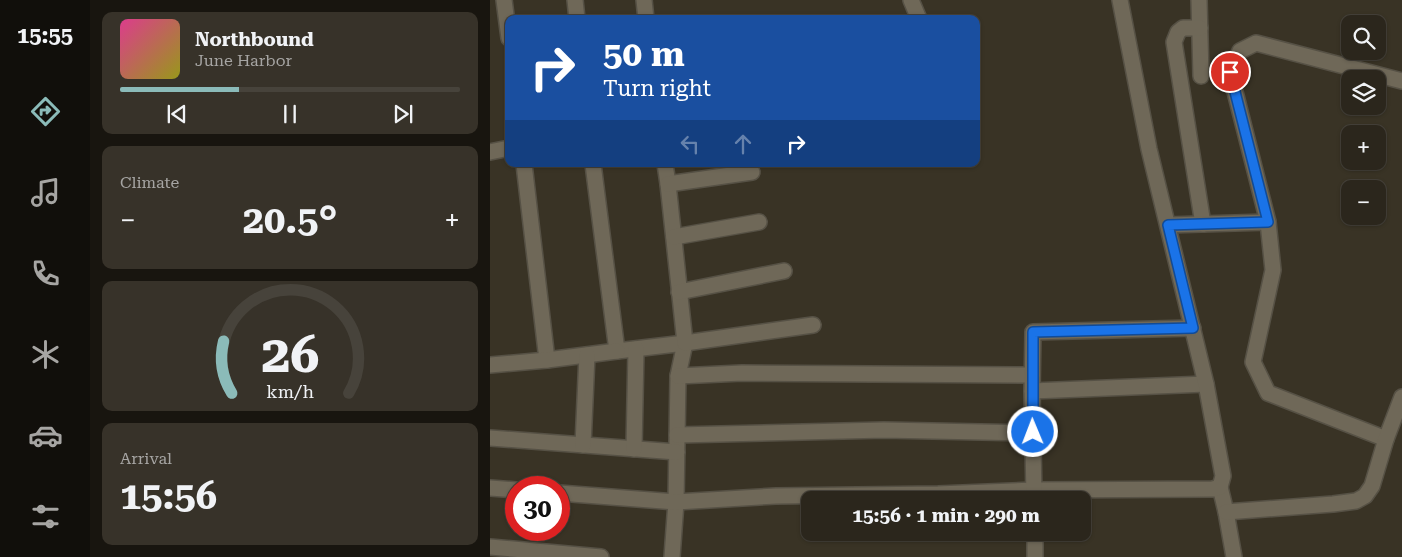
<!DOCTYPE html>
<html lang="en">
<head>
<meta charset="utf-8">
<style>
  body { margin:0; font-family:"Roboto Serif",serif; background:#373229; color:#f1f3f6; height:100vh; display:flex; flex-direction:column; font-size:19px; white-space:nowrap }
  * { box-sizing:border-box; margin:0 }
  p { font-size:16px; color:#a6a5a3 }
  .icon { flex:none; width:28px; height:28px; fill:none; stroke:currentColor; stroke-width:2; stroke-linecap:round; stroke-linejoin:round }
  .map { position:relative; flex:1; overflow:hidden }
  .details { display:flex; flex-direction:column; gap:12px; padding:12px; background:#18150f; width:400px }
  .details>* { flex:none }
  .guide { position:absolute; left:15px; top:15px; width:475px; height:152px; border-radius:10px; box-shadow:0 1px 4px #0004,0 0 0 1px #47433b; background:#1a4fa0; color:#fff; overflow:hidden }
  .tools { position:absolute; left:851px; top:15px; display:grid; gap:10px }
  .tools a { display:grid; place-items:center; width:45px; height:45px; border-radius:10px; background:#2b261c; box-shadow:0 1px 4px #0004,0 0 0 1px #47433b; font-size:25px }
  .speed { position:absolute; left:15px; top:476px; display:flex; gap:10px; font-size:25px; font-weight:700; text-align:center }
  .speed>* { display:grid; place-content:center; width:65px; height:65px; border-radius:50%; background:#2b261c; box-shadow:0 1px 4px #0004,0 0 0 1px #47433b; line-height:1 }
  .speed .limit { border:8px solid #d22; background:#fff; color:#111 }
  .pin { position:absolute; display:grid; place-items:center; width:42px; height:42px; color:#fff; margin:-21px; border:2px solid #fff; border-radius:50%; box-shadow:0 1px 5px #0007 }
  .me { position:absolute; width:55px; margin:-28px; rotate:359deg; stroke-linejoin:round; filter:drop-shadow(0 0 4px #0008) }
  .turn { display:flex; align-items:center; gap:18px; height:105px; padding:0 15px; font-size:22px }
  .turn .icon { width:65px; height:65px; stroke-width:2.5 }
  .turn b { display:block; font-size:35px; line-height:42px }
  .lanes { display:flex; align-items:center; height:48px; padding:0 15px; background:#0003; justify-content:center; gap:25px; direction:ltr }
  .lanes .off { opacity:.35 }
  .big { font-size:38px; font-weight:700; line-height:1.1 }
  .details .tile { flex:1; display:flex; flex-direction:column; justify-content:center; gap:8px; min-width:0; padding:0 18px; border-radius:10px; background:#373229 }
  .details .dial { align-items:center; gap:0 }
  .dial svg { height:130px; overflow:visible; fill:none; stroke:#47433b; stroke-width:7; stroke-linecap:round; text-anchor:middle }
  .dial text { fill:#f1f3f6; stroke:none }
  .song { display:flex; align-items:center; gap:15px }
  .cover { width:60px; height:60px; border-radius:8px; background:linear-gradient(135deg,hsl(330 70% 55%),hsl(60 70% 35%)) }
  .played { height:5px; border-radius:2px; background:linear-gradient(90deg,#8bbbb9 35%,#47433b 35%) }
  .keys { display:flex; justify-content:space-around; direction:ltr }
  .heat { display:flex; justify-content:space-between; align-items:center; font-size:28px; direction:ltr }
  .trip { position:absolute; left:311px; top:491px; width:290px; height:50px; border-radius:10px; background:#2b261c; box-shadow:0 1px 4px #0004,0 0 0 1px #47433b; font-weight:700; line-height:50px; text-align:center }
  main { display:flex; flex:1; min-height:0 }
  .tab-bar { display:flex; flex-direction:column; width:90px; justify-content:space-around; align-items:center; background:#110f0b; color:#a6a5a3 }
  .tab-bar .icon { width:35px; height:35px }
  .tab-bar .on { color:#8bbbb9 }
  .tab-bar b { font-size:22px; color:#f1f3f6 }
  .map>svg:first-child { display:block }
  .lines { fill:none; stroke-linecap:round; stroke-linejoin:round }
  .minor-casing { stroke:#565145; stroke-width:18 }
  .minor { stroke:#6f6858; stroke-width:15 }
  .route-casing { stroke:#114b97; stroke-width:12 }
  .route { stroke:#1a73e8; stroke-width:9 }
</style>
</head>
<body>
<main>
<nav class="tab-bar">
<b>15:55</b>
<svg class="icon on" aria-label="directions" viewBox="0 0 24 24"><path d="M12 3l9 9-9 9-9-9zM9 14v-3h6M13 9l2 2-2 2"/></svg>
<svg class="icon" aria-label="music" viewBox="0 0 24 24"><path d="M9 18V5l10-2v13"/><circle cx="6" cy="18" r="3"/><circle cx="16" cy="16" r="3"/></svg>
<svg class="icon" aria-label="phone" viewBox="0 0 24 24"><path d="M5 4h4l2 5-3 2q2 4 5 5l2-3 5 2v4C11 20 4 13 5 4z"/></svg>
<svg class="icon" aria-label="climate" viewBox="0 0 24 24"><path d="M12 3v18M4 7l16 10M4 17L20 7"/></svg>
<svg class="icon" aria-label="car" viewBox="0 0 24 24"><path d="M5 17H2v-5l4-1 3-4h7l3 4 3 1v5h-3M9 17h6M6 11h13"/><circle cx="7" cy="17" r="2"/><circle cx="17" cy="17" r="2"/></svg>
<svg class="icon" aria-label="filters" viewBox="0 0 24 24"><path d="M4 7h16M4 17h16"/><circle cx="9" cy="7" r="2"/><circle cx="15" cy="17" r="2"/></svg>
</nav>
<section class="details">
<div class="tile">
<div class="song"><i class="cover"></i><div><b>Northbound</b><p>June Harbor</p></div></div>
<div class="played"></div>
<div class="keys"><svg class="icon" aria-label="previous" viewBox="0 0 24 24"><path d="M18 5L8 12l10 7zM5 5v14"/></svg><svg class="icon" aria-label="pause" viewBox="0 0 24 24"><path d="M8 5v14M16 5v14"/></svg><svg class="icon" aria-label="next" viewBox="0 0 24 24"><path d="M6 5l10 7-10 7zM19 5v14"/></svg></div>
</div>
<div class="tile"><p>Climate</p>
<div class="heat"><a>−</a><b class="big">20.5°</b><a>+</a></div>
</div>
<div class="tile dial"><svg viewBox="0 0 100 80">
<path d="M14 69A42 42 0 1 1 86 69"/>
<path d="M14 69A42 42 0 0 1 9 37" stroke="#8bbbb9"/>
<text x="50" y="56" font-size="32" font-weight="700">26</text>
<text x="50" y="72" font-size="11">km/h</text>
</svg></div>
<div class="tile"><p>Arrival</p><b class="big">15:56</b></div>
</section>
<div class="map">
<svg width="912" height="557" viewBox="0 0 912 557">
  <rect width="100%" height="100%" fill="#393325"/>
  <g class="lines">
    <g class="minor-casing">
      <g id="minor">
        <path d="M14,0L19,38"/>
        <path d="M85,0L87,19"/>
        <path d="M154,0L156,19"/>
        <path d="M421,0L429,19"/>
        <path d="M709,0L711,76"/>
        <path d="M710,28H693L688,32L684,42L713,224"/>
        <path d="M0,152L19,148"/>
        <path d="M34,164L57,360"/>
        <path d="M103,164L127,351L195,343L188,376L186,502L182,557"/>
        <path d="M175,164L178,184L195,343L323,325"/>
        <path d="M178,184L262,172"/>
        <path d="M678,225L778,222"/>
        <path d="M184,237L269,222"/>
        <path d="M189,292L294,271"/>
        <path d="M0,365L57,360L127,351"/>
        <path d="M188,376L252,373L542,375"/>
        <path d="M542,391L716,384"/>
        <path d="M187,435L394,430L543,433"/>
        <path d="M0,438L187,452"/>
        <path d="M896,439L778,393L763,362L783,270L778,222L740,72L750,51L766,43L912,81"/>
        <path d="M93,445L97,355"/>
        <path d="M144,449L146,349"/>
        <path d="M730,487L736,512L744,557"/>
        <path d="M0,488L26,490"/>
        <path d="M69,493L186,502L286,496L448,494L544,490L723,489L730,487L733,476L716,384L659,149L630,0"/>
        <path d="M544,498L542,391L543,332L703,328"/>
        <path d="M736,512L843,504L866,501L875,496L882,486L896,439L912,397"/>
        <path d="M545,532V557"/>
        <path d="M0,547L111,557"/>
      </g>
    </g>
    <use href="#minor" class="minor"/>
  </g>
  <g class="lines">
    <g class="route-casing">
      <path id="route" d="M543,432V332L703,328L678,225L778,222L740,72"/>
    </g>
    <use href="#route" class="route"/>
  </g>
</svg>
<div class="tools">
<a><svg class="icon" aria-label="search" viewBox="0 0 24 24"><circle cx="10" cy="10" r="6"/><path d="M15 15l6 6"/></svg></a>
<a><svg class="icon" aria-label="layers" viewBox="0 0 24 24"><path d="M12 4l9 5-9 5-9-5zM3 14l9 5 9-5"/></svg></a>
<a>+</a>
<a>−</a>
</div>
<div class="speed"><div class="limit">30</div></div>
<div class="pin" style="left:740px;top:72px;background:#d93025"><svg class="icon" aria-label="arrive" viewBox="0 0 24 24"><path d="M6 21V4h12l-3 4 3 4H6"/></svg></div>
<svg class="me" style="left:543px;top:432px" viewBox="-20 -20 40 40"><circle r="17" fill="#1a73e8" stroke="#fff" stroke-width="3"/><path d="M0-11L8 9 0 5-8 9z" fill="#fff"/></svg>
<div class="trip">15:56 · 1 min · 290 m</div>
<div class="guide">
<div class="turn"><svg class="icon" aria-label="right" viewBox="0 0 24 24"><path d="M7 20v-9h11M14 6l5 5-5 5"/></svg><div><b>50 m</b>Turn right</div></div>
<div class="lanes"><svg class="icon off" aria-label="left" viewBox="0 0 24 24"><path d="M17 20v-9H6M10 6l-5 5 5 5"/></svg><svg class="icon off" aria-label="ahead" viewBox="0 0 24 24"><path d="M12 20V5M6 11l6-6 6 6"/></svg><svg class="icon" aria-label="right" viewBox="0 0 24 24"><path d="M7 20v-9h11M14 6l5 5-5 5"/></svg></div>
</div>
</div>
</main>
</body>
</html>
